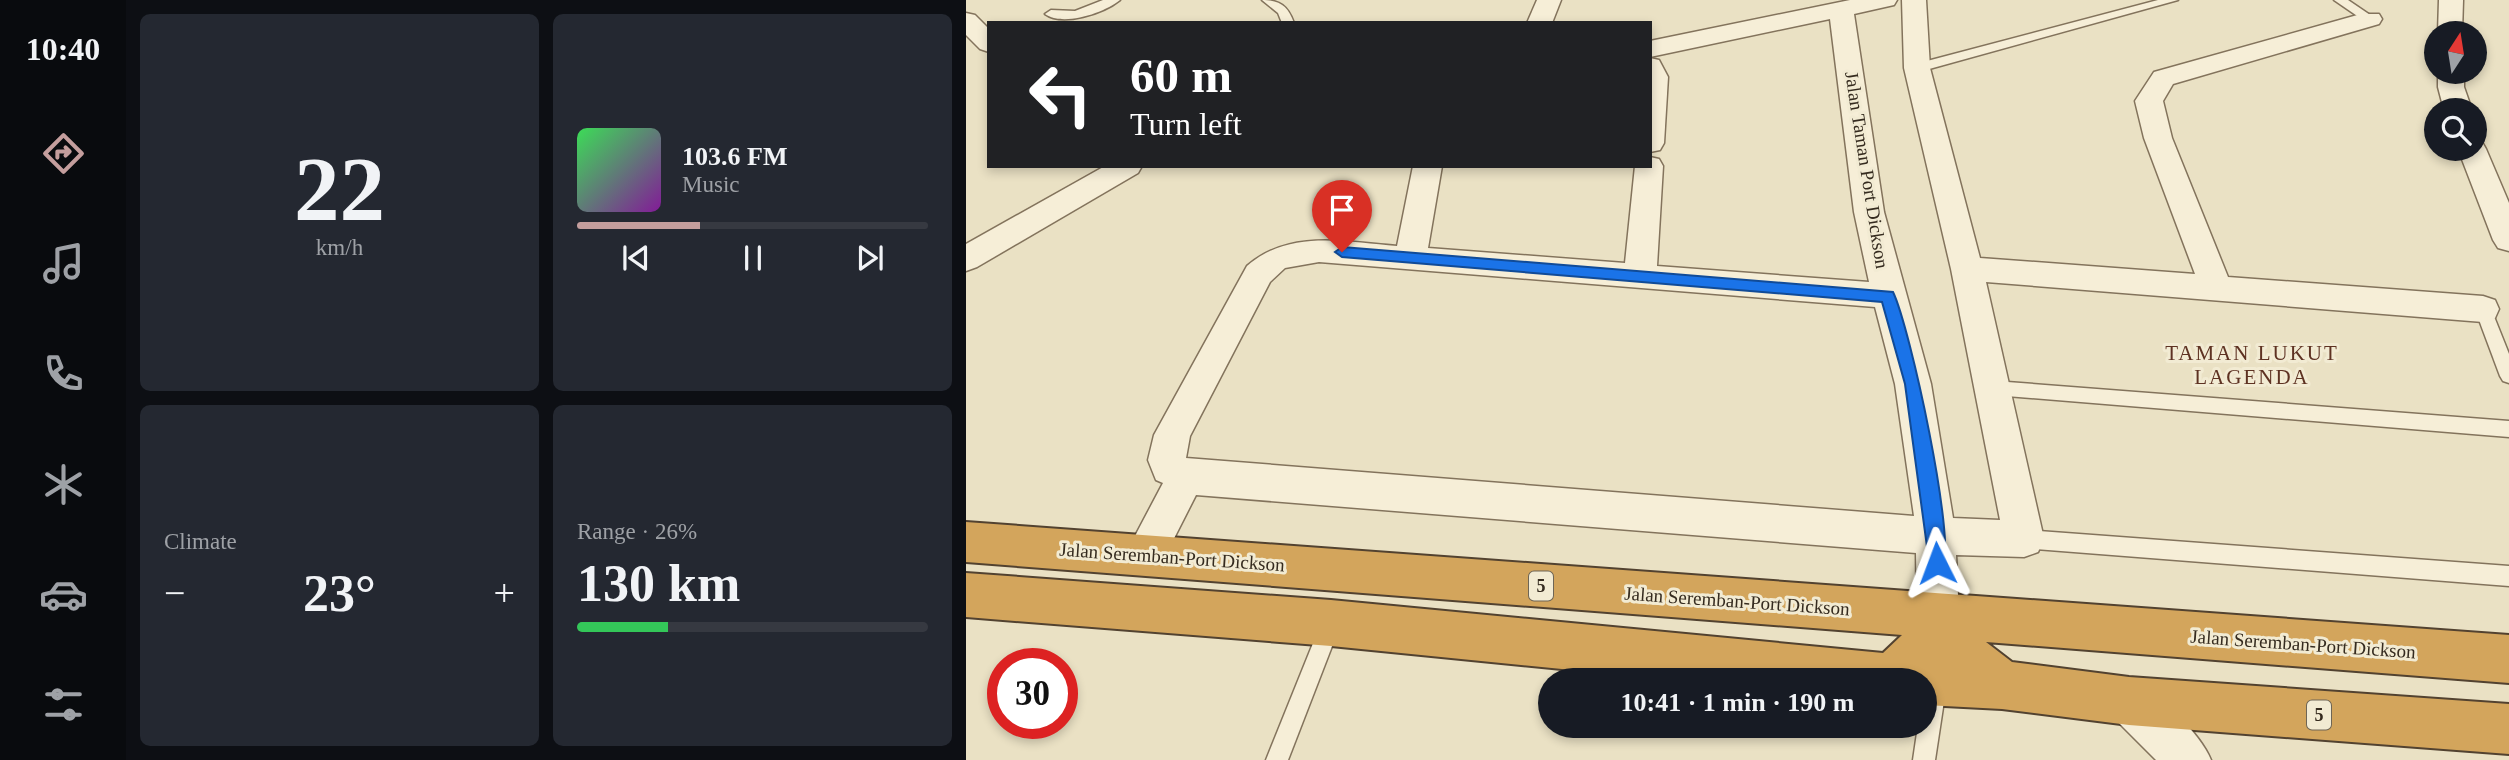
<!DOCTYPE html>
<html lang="en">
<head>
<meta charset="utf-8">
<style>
  body { margin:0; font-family:Georgia,serif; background:#242831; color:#f1f3f6; height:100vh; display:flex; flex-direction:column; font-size:26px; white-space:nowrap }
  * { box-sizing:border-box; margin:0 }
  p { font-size:23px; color:#9ea1a6 }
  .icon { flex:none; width:38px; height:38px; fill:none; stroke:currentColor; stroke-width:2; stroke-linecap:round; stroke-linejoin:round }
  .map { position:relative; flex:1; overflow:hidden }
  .panel { display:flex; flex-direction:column; gap:14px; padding:14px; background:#0d0f14; width:840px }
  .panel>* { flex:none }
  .guide { position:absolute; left:21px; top:21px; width:665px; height:147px; border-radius:0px; box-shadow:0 4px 10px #0003; background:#202124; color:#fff; overflow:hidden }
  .needle { width:46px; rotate:12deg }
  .fabs { position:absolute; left:1458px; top:21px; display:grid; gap:14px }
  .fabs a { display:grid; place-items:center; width:63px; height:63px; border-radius:50%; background:#171b24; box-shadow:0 4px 10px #0003; font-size:35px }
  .speed { position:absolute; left:21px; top:648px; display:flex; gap:14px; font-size:35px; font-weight:700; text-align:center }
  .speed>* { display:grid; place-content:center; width:91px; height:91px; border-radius:50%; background:#171b24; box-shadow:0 4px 10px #0003; line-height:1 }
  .speed .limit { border:10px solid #d22; background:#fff; color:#111 }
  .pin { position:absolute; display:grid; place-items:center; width:60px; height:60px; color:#fff; margin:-72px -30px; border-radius:50% 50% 50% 0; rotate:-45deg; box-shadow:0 0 7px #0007 }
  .pin .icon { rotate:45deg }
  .me { position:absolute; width:77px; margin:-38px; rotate:357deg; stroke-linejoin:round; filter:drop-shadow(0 0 5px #0008) }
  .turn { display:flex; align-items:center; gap:24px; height:147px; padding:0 28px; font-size:32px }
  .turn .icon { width:91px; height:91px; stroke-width:2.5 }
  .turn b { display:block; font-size:49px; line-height:60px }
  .big { font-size:52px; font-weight:600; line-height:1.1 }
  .panel .card { flex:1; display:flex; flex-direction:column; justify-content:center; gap:10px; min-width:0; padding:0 24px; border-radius:10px; background:#242831 }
  .panel .dial { align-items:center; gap:0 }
  .dial b { font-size:91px; line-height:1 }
  .song { display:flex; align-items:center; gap:21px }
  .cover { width:84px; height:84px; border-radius:10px; background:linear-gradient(135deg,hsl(130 70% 55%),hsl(290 70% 35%)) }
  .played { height:7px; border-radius:4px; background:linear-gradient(90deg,#c49e9d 35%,#363941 35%) }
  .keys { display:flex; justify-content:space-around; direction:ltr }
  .heat { display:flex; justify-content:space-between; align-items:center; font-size:38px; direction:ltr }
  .charge { height:10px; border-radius:5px; background:linear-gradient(90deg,#34c759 26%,#363941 0) }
  .panel .tiles { flex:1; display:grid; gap:14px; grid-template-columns:repeat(2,1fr) }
  .trip { position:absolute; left:572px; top:668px; width:399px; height:70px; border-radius:35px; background:#171b24; box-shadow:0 4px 10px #0003; font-weight:600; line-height:70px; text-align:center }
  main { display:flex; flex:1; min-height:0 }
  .tabs { display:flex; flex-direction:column; width:126px; justify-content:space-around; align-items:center; background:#090b0e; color:#9ea1a6 }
  .tabs .icon { width:49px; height:49px }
  .tabs .current { color:#c49e9d }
  .tabs b { font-size:32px; color:#f1f3f6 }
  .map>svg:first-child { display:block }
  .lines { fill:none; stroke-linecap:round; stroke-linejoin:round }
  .lane-casing { stroke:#83735c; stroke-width:3 }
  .street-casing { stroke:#83735c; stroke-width:3 }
  .highway-casing { stroke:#524230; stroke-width:4 }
  .lane { fill:#f6eed7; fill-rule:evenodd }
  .street { fill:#f6eed7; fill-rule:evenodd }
  .highway { fill:#d3a55c; fill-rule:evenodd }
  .route { fill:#1a73e8; stroke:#114b97; stroke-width:2 }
  .labels { text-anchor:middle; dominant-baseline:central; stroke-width:6; stroke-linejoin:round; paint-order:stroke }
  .shield { fill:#f2ebd3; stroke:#6e6555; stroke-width:2 }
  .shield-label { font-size:18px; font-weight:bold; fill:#352b1f }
  .street-label { font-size:19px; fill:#352b1f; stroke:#f2ebd3 }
  .neighbourhood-label { font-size:21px; letter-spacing:2px; fill:#5e3222; stroke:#f2ebd3 }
</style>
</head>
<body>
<main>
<nav class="tabs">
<b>10:40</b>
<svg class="icon current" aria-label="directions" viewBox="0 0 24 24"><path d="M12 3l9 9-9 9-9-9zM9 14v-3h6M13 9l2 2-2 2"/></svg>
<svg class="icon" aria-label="music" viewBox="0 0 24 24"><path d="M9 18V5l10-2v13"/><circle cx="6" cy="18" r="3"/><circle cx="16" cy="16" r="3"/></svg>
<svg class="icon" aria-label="phone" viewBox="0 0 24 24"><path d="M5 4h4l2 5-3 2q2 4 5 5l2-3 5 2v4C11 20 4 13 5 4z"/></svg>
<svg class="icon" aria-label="climate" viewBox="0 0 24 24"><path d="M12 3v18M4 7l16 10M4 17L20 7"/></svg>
<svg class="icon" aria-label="car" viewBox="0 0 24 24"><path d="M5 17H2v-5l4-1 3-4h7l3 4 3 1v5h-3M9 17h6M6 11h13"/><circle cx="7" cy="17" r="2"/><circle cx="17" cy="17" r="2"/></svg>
<svg class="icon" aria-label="filters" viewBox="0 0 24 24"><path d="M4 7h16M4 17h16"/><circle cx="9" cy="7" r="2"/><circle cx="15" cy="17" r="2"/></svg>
</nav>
<section class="panel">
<div class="tiles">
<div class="card dial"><b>22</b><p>km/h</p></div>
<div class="card">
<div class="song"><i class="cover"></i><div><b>103.6 FM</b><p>Music</p></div></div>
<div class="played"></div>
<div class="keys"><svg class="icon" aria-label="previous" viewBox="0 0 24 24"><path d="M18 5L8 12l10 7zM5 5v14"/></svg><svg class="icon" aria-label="pause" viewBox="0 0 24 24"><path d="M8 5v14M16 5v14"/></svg><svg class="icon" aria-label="next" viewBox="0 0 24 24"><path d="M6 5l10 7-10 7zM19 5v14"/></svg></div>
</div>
<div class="card"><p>Climate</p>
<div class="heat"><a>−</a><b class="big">23°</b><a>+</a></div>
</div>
<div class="card"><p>Range · 26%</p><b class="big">130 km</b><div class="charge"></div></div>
</div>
</section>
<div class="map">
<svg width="1543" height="760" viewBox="0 0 1543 760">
  <rect width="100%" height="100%" fill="#eae1c4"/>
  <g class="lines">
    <g class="lane-casing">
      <g id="lane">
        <path d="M137,0H154C138,13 97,27 79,14L85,10L109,11Z"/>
        <path d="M296,0C314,0 322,6 328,23H316L312,13Z"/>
        <path d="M1192,0H1212L956,71H946L944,68L946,65Z"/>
        <path d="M1368,0H1382L1410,19L1400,22Z"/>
        <path d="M1517,303L1525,309L1543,354V383L1537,381L1534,376L1509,309Z"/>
        <path d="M1028,381L1543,421V437L1028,395L1022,393L1019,388L1022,383Z"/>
        <path d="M1058,530L1543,566V586L1058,548L1051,545L1048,539L1051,533Z"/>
        <path d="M365,613L372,616L375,623L322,760H300L358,616Z"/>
        <path d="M970,670L978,673L981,681L969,760H947L952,726H959V682L962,673Z"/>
      </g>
    </g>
    <g class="street-casing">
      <g id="street">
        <path d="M571,0H595L586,23H561Z"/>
        <path d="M884,0H931L928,5L888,14L918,212L965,384L987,518L1034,520L985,269L938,68L936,0H960L964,68L1014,258L1229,274L1178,138L1169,101L1188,72L1395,14H1413L1416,19L1413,24L1207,84L1197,101L1206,138L1262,277L1517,296L1529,300L1533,309L1529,318L1517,322L1020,282L1078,539L1072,552L1058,557L990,555L993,616L987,630L972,636L957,630L951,616L950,553L230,495L193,568L179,574L165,568L159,555L197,483L190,480L182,460L188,435L281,266C323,229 379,242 431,246L447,166H476L462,248L659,263L669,166H684V157L693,159L697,166L691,266L903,282L888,212L864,19L684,57V41ZM353,262L909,307L929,384L948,516L220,458L224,436L304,282L319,268Z"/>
        <path d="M1473,0H1497L1496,33H1472Z"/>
        <path d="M0,13L9,15L23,29V52L14,49L0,35Z"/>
        <path d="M684,58L693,60L702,77L698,143L694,150L684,152Z"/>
        <path d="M1472,72H1498V87L1506,110H1478L1472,87Z"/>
        <path d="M1508,140L1516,142L1520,149L1543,203V251L1532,248L1527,240L1492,149H1508Z"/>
        <path d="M139,166H176L172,173L11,267L0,271V244Z"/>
        <path d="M1163,679C1190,690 1234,733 1245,760H1190L1147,717L1141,701L1147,685Z"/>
      </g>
    </g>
    <g class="highway-casing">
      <path id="highway" d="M0,522L1543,635V683L1020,642L1046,662L1163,677L1543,704V754L1163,725L1036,709L959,705V681H717L365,646L0,617V573L365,600L917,653L936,635L0,562Z"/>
    </g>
    <use href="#lane" class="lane"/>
    <use href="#street" class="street"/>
    <use href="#highway" class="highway"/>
  </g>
  <path class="route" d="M376,247L927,292C944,327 990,539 977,569L971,571L964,569L939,384L916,302L376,257L369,252Z"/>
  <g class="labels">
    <g class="shield">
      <rect x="563" y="571.5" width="24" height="29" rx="5"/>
      <rect x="1341" y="700.5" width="24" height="29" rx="5"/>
    </g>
    <g class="shield-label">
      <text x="575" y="586">5</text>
      <text x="1353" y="715">5</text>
    </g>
    <g class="street-label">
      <text transform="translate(901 170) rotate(81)">Jalan Taman Port Dickson</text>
      <text transform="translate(206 557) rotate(4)">Jalan Seremban-Port Dickson</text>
      <text transform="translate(771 601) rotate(4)">Jalan Seremban-Port Dickson</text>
      <text transform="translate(1337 644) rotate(4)">Jalan Seremban-Port Dickson</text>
    </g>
    <g class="neighbourhood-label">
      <text x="1286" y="353">TAMAN LUKUT<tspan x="1286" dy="24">LAGENDA</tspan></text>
    </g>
  </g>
</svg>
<div class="fabs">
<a><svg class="needle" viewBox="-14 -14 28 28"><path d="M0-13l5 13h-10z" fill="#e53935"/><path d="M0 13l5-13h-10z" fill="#9ea1a6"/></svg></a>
<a><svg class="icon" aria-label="search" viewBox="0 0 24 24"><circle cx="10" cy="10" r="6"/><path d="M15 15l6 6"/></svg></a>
</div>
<div class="speed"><div class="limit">30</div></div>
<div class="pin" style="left:376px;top:252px;background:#d93025"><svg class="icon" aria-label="arrive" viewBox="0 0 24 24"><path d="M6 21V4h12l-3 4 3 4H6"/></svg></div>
<svg class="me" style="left:971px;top:563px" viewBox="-20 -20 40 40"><path d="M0-17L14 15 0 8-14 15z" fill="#1a73e8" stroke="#fff" stroke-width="4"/></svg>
<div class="trip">10:41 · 1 min · 190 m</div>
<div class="guide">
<div class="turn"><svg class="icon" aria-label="left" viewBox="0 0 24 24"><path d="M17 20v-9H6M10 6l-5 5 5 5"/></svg><div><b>60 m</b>Turn left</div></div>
</div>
</div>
</main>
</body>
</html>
